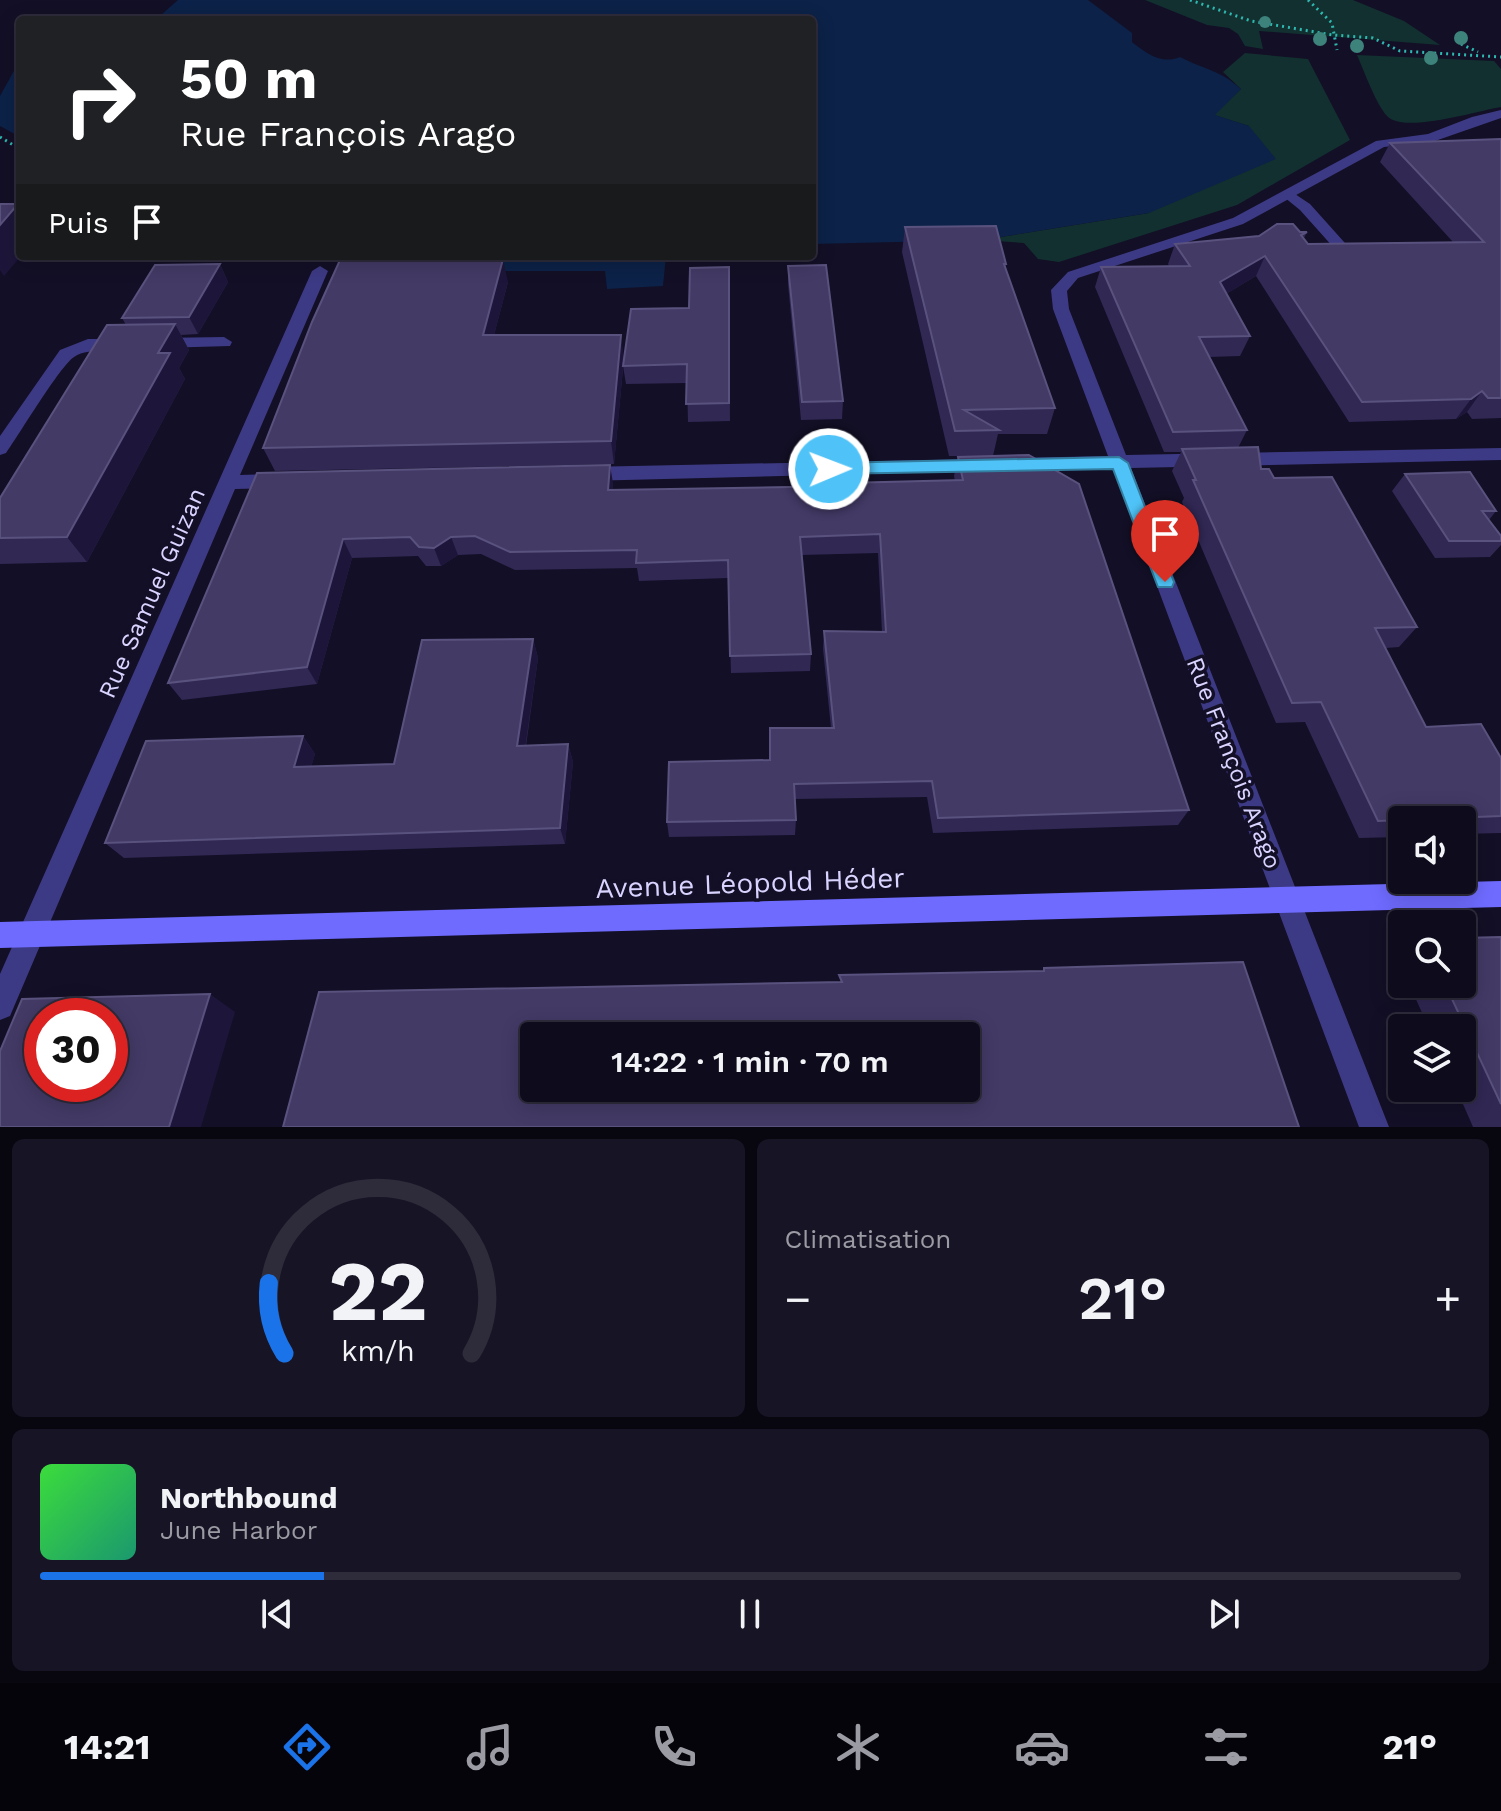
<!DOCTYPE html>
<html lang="fr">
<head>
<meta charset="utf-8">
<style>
  body { margin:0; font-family:"Work Sans",sans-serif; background:#171425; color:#f1f3f6; height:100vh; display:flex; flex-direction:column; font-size:30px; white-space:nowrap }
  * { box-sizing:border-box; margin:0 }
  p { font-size:26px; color:#9b9ba3 }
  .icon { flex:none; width:44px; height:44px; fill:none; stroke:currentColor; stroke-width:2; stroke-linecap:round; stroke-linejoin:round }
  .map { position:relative; height:1127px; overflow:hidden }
  .side { display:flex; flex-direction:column; gap:12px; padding:12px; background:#08060f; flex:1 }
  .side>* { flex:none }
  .top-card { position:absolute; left:16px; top:16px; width:800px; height:244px; border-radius:8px; box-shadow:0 4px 20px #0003,0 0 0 2px #2e2b3b; background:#202124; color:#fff; overflow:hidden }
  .controls { position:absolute; left:1388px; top:806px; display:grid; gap:16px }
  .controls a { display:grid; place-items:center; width:88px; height:88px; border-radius:8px; background:#0e0b1c; box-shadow:0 4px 20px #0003,0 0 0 2px #2e2b3b; font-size:40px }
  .speed { position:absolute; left:24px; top:998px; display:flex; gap:16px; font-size:40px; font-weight:700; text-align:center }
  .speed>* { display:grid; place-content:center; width:104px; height:104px; border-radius:50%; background:#0e0b1c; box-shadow:0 4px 20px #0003,0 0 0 2px #2e2b3b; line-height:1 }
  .speed .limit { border:12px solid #d22; background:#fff; color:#111 }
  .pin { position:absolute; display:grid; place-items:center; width:68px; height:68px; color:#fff; margin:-82px -34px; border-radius:50% 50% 50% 0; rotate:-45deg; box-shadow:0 0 8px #0007 }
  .pin .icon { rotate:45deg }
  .me { position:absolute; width:88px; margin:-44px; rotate:89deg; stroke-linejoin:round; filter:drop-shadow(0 0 6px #0008) }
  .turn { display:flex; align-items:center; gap:28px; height:168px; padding:0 32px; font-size:36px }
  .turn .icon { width:104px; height:104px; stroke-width:2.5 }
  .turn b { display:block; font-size:56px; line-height:68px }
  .then { display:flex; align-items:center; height:76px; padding:0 32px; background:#0003; gap:16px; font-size:30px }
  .big { font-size:60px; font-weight:600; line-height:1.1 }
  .side .tile { flex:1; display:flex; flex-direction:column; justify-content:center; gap:12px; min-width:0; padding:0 28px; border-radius:12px; background:#171425 }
  .side .dial { align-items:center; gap:0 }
  .dial svg { height:208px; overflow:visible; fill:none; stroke:#2e2b3b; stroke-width:7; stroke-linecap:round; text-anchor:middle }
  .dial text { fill:#f1f3f6; stroke:none }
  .song { display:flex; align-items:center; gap:24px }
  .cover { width:96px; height:96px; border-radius:12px; background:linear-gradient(135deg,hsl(120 70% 55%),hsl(160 70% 35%)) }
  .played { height:8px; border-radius:4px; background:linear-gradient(90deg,#1a73e8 20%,#2e2b3b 20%) }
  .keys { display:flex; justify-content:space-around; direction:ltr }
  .heat { display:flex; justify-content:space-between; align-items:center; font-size:44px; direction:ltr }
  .side .tiles { flex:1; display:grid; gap:12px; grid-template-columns:1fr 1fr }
  .tile:last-child { grid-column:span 2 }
  .trip { position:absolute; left:520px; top:1022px; width:460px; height:80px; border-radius:8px; background:#0e0b1c; box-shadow:0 4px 20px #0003,0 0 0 2px #2e2b3b; font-weight:600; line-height:80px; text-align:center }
  .tabs { display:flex; height:128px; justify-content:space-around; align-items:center; background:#06040b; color:#9b9ba3 }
  .tabs .icon { width:56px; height:56px }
  .tabs .current { color:#1a73e8 }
  .tabs b { font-size:36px; color:#f1f3f6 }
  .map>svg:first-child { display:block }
  .green { fill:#12302f }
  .water { fill:#0c2248 }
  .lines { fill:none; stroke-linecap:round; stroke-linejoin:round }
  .path { stroke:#2fb8b0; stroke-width:3; stroke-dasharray:2 4; stroke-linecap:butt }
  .lane { fill:#3d3a85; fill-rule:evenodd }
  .street { fill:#3d3a85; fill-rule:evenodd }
  .secondary { fill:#6f6bff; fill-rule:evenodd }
  .tree { fill:#3d827b }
  .wall { fill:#312854 }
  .shaded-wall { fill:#1d163a }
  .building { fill:#433a66; stroke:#5a527e; stroke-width:2; fill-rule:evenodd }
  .route { fill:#4fc3f7; stroke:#337fa1; stroke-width:2 }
  .labels { text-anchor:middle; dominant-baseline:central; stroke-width:7; stroke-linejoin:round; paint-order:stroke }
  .street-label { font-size:24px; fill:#d9d4ff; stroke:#130f26 }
  .near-street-label { font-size:28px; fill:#d9d4ff; stroke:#130f26 }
</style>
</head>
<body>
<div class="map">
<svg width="1501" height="1127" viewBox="0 0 1501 1127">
  <rect width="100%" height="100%" fill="#130f26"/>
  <g class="green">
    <path d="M1145,0H1353L1404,21L1440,45L1259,31L1263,49L1245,46L1238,34L1229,28L1207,25Z"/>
    <path d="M1245,53L1308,59L1350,140L1237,205L1059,262L1038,259L1024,243L982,240L1149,213L1249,126L1214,115L1241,89L1223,72Z"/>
    <path d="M1357,55L1494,61L1501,69V107C1476,111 1404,134 1387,116C1376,104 1364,71 1357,55Z"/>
  </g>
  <g class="water">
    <path d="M178,0H1088L1132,33V42C1146,53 1161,65 1180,57C1205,70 1220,70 1241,89L1215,115L1249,126L1276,159L1149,213L982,240L812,244V20H145L161,15Z"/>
    <path d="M20,60V137L0,126V96Z"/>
    <path d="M412,256H666L663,286L607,289L605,271H469Z"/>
  </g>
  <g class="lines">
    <g class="path">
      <path d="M1190,0L1251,21L1333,35L1373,38L1400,51L1501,57"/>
      <path d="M1308,0L1332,23L1337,50"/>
      <path d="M1461,44L1478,52"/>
      <path d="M0,137L20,149"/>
    </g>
    <g class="lane">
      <path d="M1289,190L1310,204L1353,252V258H1343L1300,210L1284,197V191Z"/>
      <path d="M224,337L232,342L230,346L160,348L152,343L160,338Z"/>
      <path d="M88,339H124L132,344C119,357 91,345 74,357C60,366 19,435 6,453L0,455V436L60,350Z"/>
    </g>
    <g class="street">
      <path d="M1501,110V118L1435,141L1384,147L1243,224L1078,278L1067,291L1069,309L1126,455L1501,448V460L1131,468L1389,1127H1359L1113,468L1016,470L1007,464L1016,458L1108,456L1053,309L1051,290L1068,272L1233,218L1376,141L1428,134L1472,117Z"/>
      <path d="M320,266L328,271L240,475L281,474L290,481L281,488L235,489L10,1016L0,1020V974L312,271Z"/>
      <path d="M980,459L989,465L980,471L585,481L576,474L585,467Z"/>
    </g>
    <path class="secondary" d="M1501,881V907L0,948V922Z"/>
  </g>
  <g class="tree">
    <circle cx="1265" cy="22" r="6"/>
    <circle cx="1461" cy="38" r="7"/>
    <circle cx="1320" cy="39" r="7"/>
    <circle cx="1357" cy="46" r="7"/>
    <circle cx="1431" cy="58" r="7"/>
  </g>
  <g class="wall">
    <path d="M1501,139V418L1472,419L1467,412L1456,419L1349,422L1256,276L1226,294L1250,336L1240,356L1209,357L1247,430L1238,448L1261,469L1274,478L1417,627L1399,647L1386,648L1426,727L1501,758V833L1462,834V820H1402V837L1359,838L1305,722L1276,723L1182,502L1184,498L1172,471L1181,452H1164L1095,287L1101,267L1169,266L1168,264L1175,244L1307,232L1304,238L1308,244L1453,242L1380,162L1390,143Z"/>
    <path d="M905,227L1006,264L1005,268L1055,408L1047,434H998L993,456H949L902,252Z"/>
    <path d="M220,264L228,282L198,334L181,335L189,350L179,368L185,379L87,562L0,564V498L126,325L122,318Z"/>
    <path d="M788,266L843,401L842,419L801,420L788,284Z"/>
    <path d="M729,267L730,421L688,422L687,383L626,384L623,366L689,308Z"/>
    <path d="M508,282L494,335L624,358L614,464L275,471L263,448Z"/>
    <path d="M958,457L1189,810L1178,825L933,833L927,797L795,799L796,820L795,835L669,837L667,822L769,760L831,728L823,649L824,631L882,632L878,553L802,555L811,654L810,671L731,673L728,578L639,581L637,568L515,570L481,554L458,555L441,566H426L418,556L352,558L317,684L182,700L168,683L257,473L613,483L612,490L845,486L955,481L954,476Z"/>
    <path d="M1405,474L1496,511L1489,520L1501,536V545L1490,557L1435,558L1392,491Z"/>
    <path d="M533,639L538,658L526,746L568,744L573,762L565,844L124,858L105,843L303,736L315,754L311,767L394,764Z"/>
    <path d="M1501,937V1127H1473L1456,1088H1462V1028H1429L1409,984H1462Z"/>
    <path d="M1402,954V967L1398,957Z"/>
  </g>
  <g class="shaded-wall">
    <path d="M18,204L20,207L21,256L4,276L0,270V225Z"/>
    <path d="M1265,256L1256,276L1211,303L1220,282Z"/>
    <path d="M503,259L508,282L488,358L483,335Z"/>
    <path d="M220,264L228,282L198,334L189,317Z"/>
    <path d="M175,324L189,350L179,368L185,379L87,562L67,537L158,353Z"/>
    <path d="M621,335L624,358L614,464L611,441Z"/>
    <path d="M1482,391L1467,412L1456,419L1471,399Z"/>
    <path d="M610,465L613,483L611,508L608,490Z"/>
    <path d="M451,537L458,555L441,566L434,548Z"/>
    <path d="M343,539L352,558L317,684L307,667Z"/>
    <path d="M533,639L538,658L523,763L517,746Z"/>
    <path d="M303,736L315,754L306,784L294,767Z"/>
    <path d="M568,744L573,762L565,844L560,828Z"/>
    <path d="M210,994L235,1012L201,1127H169Z"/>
  </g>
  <g class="building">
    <path d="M1501,139V398H1488L1482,391L1471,399L1362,402L1265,256L1220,282L1250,336L1199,337L1247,430L1173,432L1101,267L1190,266L1175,244L1259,236L1277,224H1293L1300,232H1307L1301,235L1308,244L1484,242L1390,143Z"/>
    <path d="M0,204H18L0,225Z"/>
    <path d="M996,226L1006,264H1004L1055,408L964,410L999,430L955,431L905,227Z"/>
    <path d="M503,259L483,335H621L611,441L263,448L312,322L340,260Z"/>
    <path d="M220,264L189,317L122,318L155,265Z"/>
    <path d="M826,265L843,401L802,402L788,266Z"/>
    <path d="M729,267V403L686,404L687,364L623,366L631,309L689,308L690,268Z"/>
    <path d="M175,324L158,353H170L67,537L0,538V498L107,325Z"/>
    <path d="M1258,447L1261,469H1269L1274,478L1332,477L1417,627L1375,628L1426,727L1481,724L1501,758V816L1378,821L1321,702L1292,703L1193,480H1196L1182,449Z"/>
    <path d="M1029,455L1079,484L1189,810L938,818L932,781L794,784L796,820L667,822L669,762L770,760V728H834L824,631L886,632L880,534L800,537L811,654L730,656L728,560L636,563L637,550L510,552L475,536L451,537L434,548L419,547L410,537L343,539L307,667L168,683L257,473L610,465L608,490L846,486L845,483L963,480L958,457Z"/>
    <path d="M1470,472L1496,511H1482L1501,536V541H1449L1405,474Z"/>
    <path d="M533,639L517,746L568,744L560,828L105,843L146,741L303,736L294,767L394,764L422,640Z"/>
    <path d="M1501,937V1104L1445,984H1462V938Z"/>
    <path d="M1243,962L1299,1127H283L319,992L842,982L839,975L1044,971V968ZM534,1036H966V1088H534Z"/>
    <path d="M210,994L169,1127H0V1051L22,999ZM42,1016H110V1084H42Z"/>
  </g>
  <path class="route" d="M1119,457L1128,463L1174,582L1172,587H1158L1156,582L1113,469L829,474L820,469L829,463Z"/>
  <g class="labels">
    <g class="street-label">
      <text transform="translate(152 593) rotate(-66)">Rue Samuel Guizan</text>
      <text transform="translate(1234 763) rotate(69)">Rue François Arago</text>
    </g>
    <g class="near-street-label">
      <text transform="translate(750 883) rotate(-2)">Avenue Léopold Héder</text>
    </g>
  </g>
</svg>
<div class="controls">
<a><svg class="icon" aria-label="sound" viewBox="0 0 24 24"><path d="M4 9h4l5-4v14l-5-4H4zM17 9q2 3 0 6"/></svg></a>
<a><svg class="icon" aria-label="search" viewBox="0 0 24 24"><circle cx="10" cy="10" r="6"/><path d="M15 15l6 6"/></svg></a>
<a><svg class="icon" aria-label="layers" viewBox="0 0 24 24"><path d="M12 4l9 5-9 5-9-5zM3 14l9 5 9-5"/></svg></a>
</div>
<div class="speed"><div class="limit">30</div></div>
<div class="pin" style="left:1165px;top:582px;background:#d93025"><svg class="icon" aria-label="arrive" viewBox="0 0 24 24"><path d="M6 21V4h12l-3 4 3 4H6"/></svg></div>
<svg class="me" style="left:829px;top:469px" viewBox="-20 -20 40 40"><circle r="17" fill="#4fc3f7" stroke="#fff" stroke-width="3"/><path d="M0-11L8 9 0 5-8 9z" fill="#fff"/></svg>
<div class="trip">14:22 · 1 min · 70 m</div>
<div class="top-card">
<div class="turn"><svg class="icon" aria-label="right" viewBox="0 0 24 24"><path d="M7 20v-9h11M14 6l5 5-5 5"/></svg><div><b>50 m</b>Rue François Arago</div></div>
<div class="then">Puis<svg class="icon" aria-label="arrive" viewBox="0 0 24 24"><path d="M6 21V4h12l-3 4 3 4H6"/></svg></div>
</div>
</div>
<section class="side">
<div class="tiles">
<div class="tile dial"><svg viewBox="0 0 100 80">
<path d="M14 69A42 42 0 1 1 86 69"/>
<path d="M14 69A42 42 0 0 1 8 42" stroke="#1a73e8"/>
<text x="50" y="56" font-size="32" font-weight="700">22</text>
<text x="50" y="72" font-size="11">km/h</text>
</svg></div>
<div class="tile"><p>Climatisation</p>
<div class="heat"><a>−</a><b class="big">21°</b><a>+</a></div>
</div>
<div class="tile">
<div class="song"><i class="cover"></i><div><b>Northbound</b><p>June Harbor</p></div></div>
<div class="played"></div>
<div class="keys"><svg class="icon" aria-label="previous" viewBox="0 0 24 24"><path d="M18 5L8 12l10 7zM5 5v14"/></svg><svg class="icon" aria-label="pause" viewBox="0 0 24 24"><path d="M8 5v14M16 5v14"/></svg><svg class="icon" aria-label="next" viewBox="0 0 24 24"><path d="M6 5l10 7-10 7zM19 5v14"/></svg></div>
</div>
</div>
</section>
<nav class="tabs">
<b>14:21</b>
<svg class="icon current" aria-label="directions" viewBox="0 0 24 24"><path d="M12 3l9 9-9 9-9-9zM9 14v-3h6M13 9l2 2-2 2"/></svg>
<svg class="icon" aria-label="music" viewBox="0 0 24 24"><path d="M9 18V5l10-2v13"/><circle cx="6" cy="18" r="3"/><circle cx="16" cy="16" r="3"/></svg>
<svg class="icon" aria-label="phone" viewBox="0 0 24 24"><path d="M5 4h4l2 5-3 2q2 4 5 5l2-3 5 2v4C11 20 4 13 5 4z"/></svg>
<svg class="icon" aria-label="climate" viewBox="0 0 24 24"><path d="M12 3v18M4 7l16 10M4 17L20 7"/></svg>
<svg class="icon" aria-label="car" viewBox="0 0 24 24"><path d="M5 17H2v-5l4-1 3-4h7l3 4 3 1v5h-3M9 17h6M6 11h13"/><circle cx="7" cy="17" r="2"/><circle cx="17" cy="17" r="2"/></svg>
<svg class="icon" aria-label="filters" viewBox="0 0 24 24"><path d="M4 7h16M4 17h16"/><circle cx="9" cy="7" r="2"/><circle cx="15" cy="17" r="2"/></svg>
<b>21°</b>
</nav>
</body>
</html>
